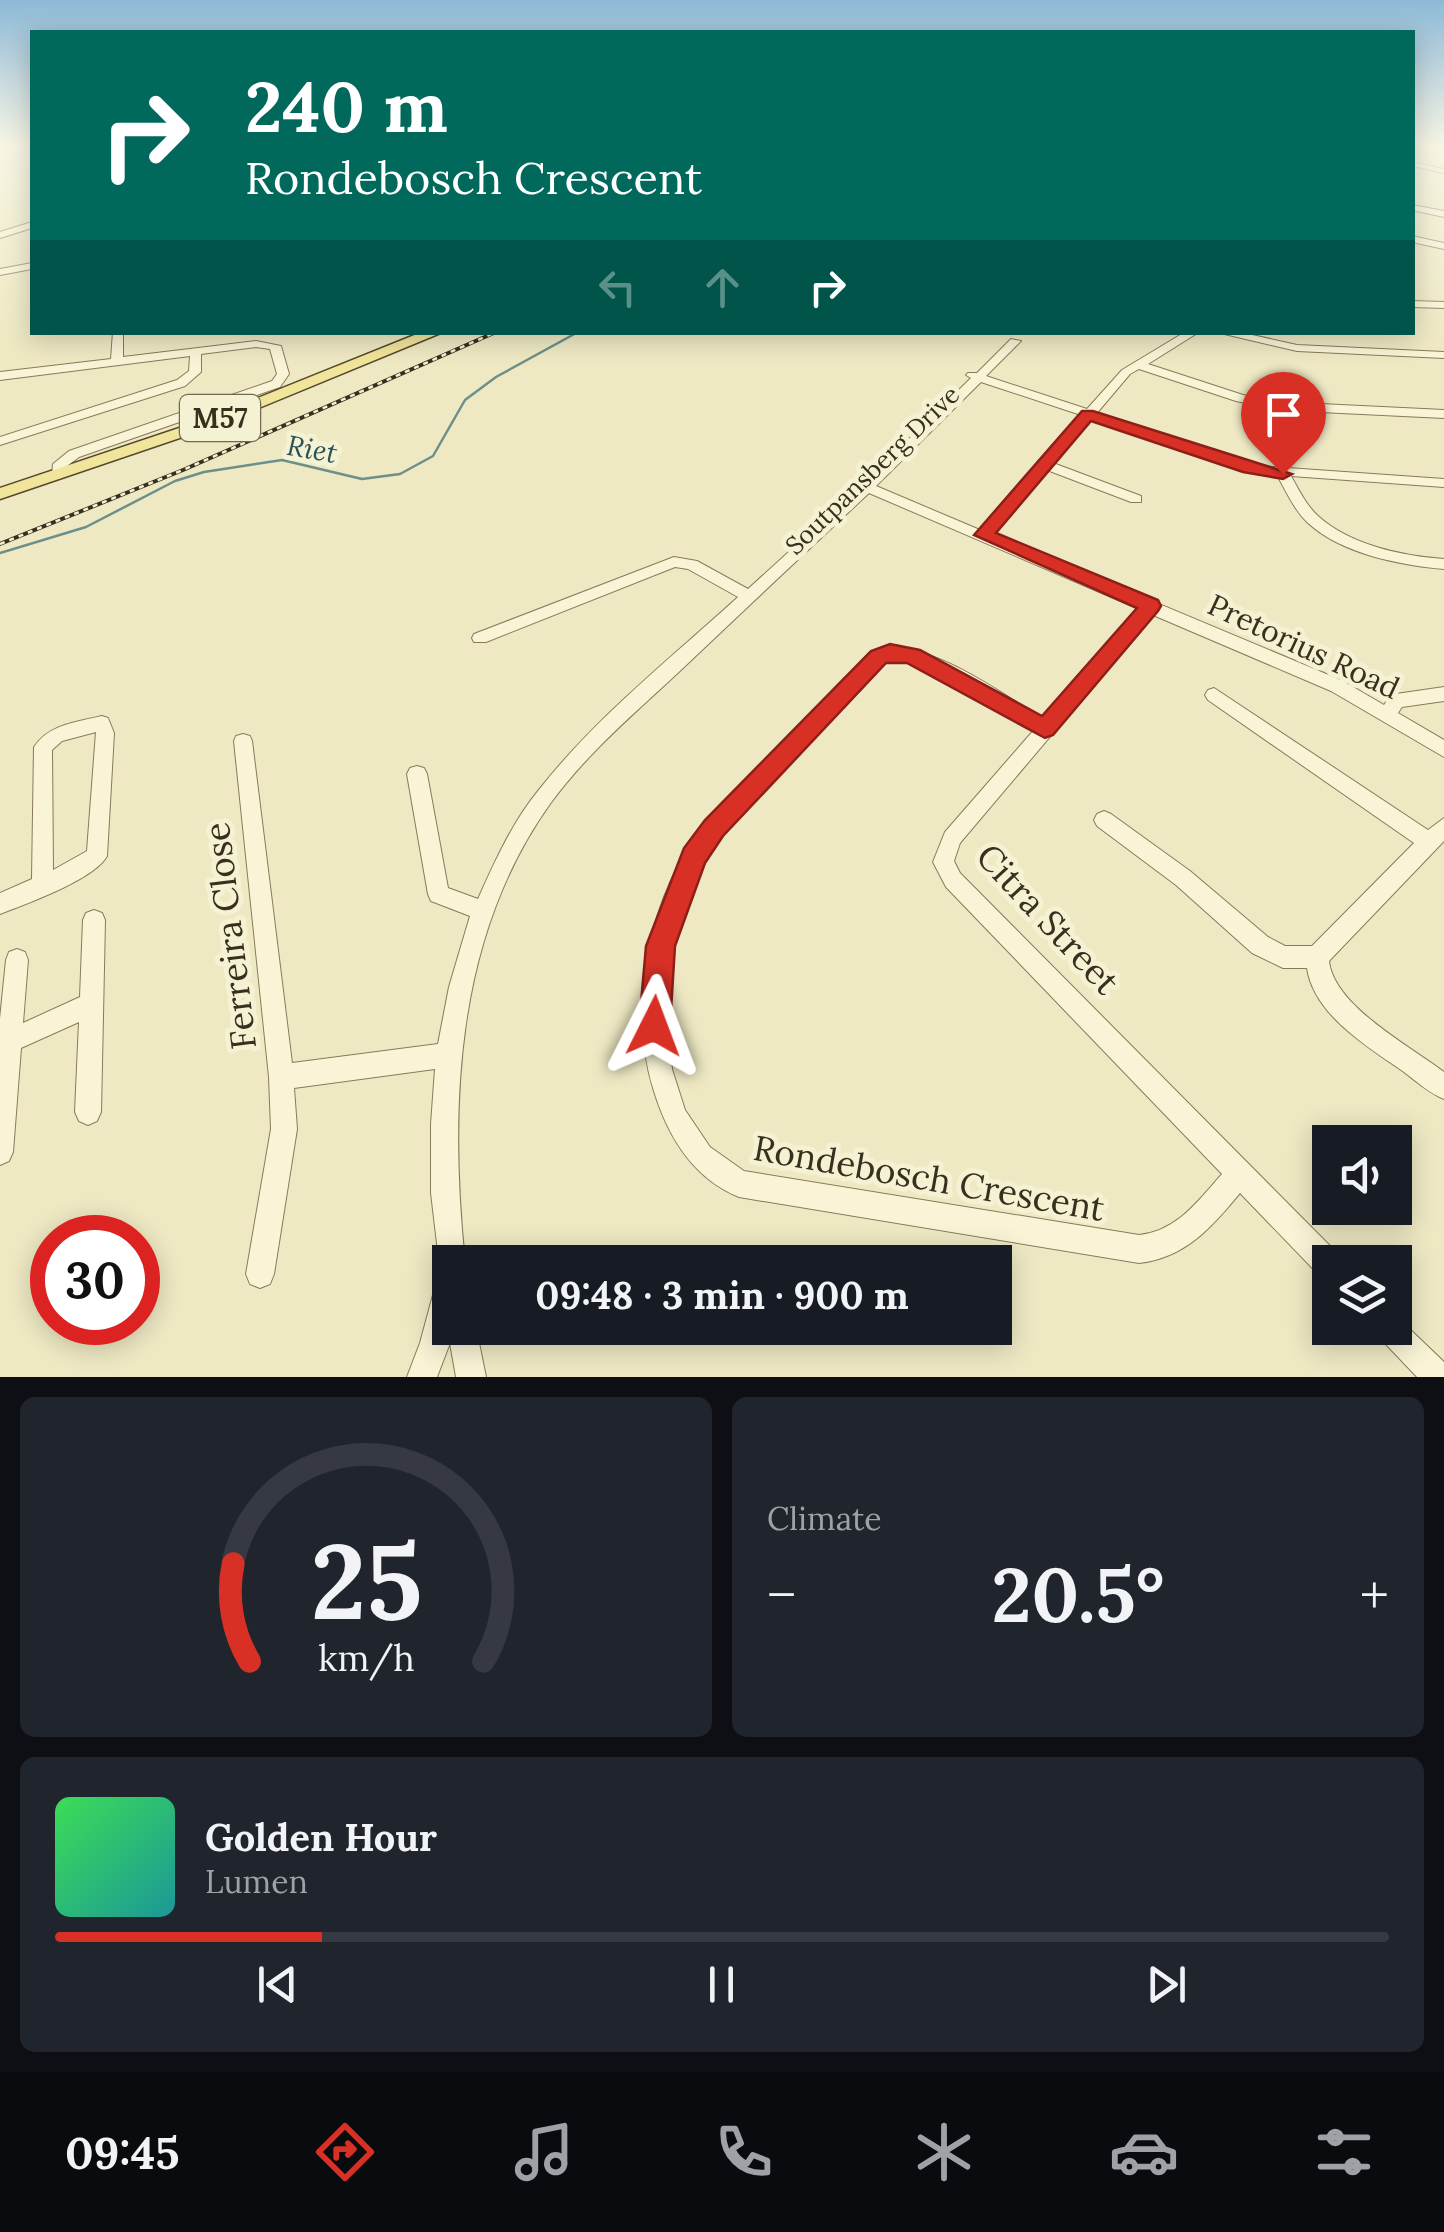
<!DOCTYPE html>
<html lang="en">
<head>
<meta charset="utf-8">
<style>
  body { margin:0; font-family:Lora,serif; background:#20242c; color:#f1f3f6; height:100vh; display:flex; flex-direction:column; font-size:38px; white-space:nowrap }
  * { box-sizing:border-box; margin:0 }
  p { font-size:32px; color:#9ea1a6 }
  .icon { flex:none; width:55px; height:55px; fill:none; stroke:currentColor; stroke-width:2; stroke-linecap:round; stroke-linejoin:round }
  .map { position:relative; height:1377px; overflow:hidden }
  .panel { display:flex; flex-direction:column; gap:20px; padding:20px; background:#0d0f14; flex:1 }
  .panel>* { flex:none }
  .top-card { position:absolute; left:30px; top:30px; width:1385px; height:305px; border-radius:0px; box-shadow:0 5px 25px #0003; background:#00695c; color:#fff; overflow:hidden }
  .controls { position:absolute; left:1312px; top:1125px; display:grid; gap:20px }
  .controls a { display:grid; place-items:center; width:100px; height:100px; border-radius:0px; background:#171b24; box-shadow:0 5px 25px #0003; font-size:50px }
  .speed { position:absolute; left:30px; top:1215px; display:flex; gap:20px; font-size:50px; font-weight:700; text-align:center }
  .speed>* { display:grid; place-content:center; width:130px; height:130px; border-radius:50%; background:#171b24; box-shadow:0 5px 25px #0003; line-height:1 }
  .speed .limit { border:15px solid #d22; background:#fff; color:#111 }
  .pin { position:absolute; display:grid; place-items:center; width:85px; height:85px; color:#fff; margin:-102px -42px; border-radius:50% 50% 50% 0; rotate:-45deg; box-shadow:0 0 10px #0007 }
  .pin .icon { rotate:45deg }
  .me { position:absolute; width:110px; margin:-55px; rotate:3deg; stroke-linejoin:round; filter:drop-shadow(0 0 8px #0008) }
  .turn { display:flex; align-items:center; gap:35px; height:210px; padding:0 50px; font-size:45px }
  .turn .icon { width:130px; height:130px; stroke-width:2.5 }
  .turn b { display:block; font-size:70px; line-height:85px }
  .lanes { display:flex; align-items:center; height:95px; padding:0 50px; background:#0003; justify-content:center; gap:50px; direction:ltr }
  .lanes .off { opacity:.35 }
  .big { font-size:75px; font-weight:700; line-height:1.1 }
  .panel .widget { flex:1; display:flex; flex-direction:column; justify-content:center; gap:15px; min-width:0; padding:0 35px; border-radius:15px; background:#20242c }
  .panel .dial { align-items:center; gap:0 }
  .dial svg { height:260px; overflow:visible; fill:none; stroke:#363941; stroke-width:7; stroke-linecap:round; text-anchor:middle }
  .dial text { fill:#f1f3f6; stroke:none }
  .song { display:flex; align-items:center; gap:30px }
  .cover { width:120px; height:120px; border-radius:15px; background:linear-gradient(135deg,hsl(130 70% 55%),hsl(180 70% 35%)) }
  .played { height:10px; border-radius:5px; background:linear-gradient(90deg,#d93025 20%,#363941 20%) }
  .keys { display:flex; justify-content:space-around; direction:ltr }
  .heat { display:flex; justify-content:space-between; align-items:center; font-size:55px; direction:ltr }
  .panel .tiles { flex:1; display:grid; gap:20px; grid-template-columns:1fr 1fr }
  .widget:last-child { grid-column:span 2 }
  .trip { position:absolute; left:432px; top:1245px; width:580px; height:100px; border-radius:0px; background:#171b24; box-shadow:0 5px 25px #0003; font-weight:700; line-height:100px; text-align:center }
  .menu { display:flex; height:160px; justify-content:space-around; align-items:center; background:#090b0e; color:#9ea1a6 }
  .menu .icon { width:70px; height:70px }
  .menu .on { color:#d93025 }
  .menu b { font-size:45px; color:#f1f3f6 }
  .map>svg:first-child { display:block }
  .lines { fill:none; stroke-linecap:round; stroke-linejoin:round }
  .stream { stroke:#6c8f8c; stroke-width:2.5 }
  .minor-casing { stroke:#887a5a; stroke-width:2 }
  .major-casing { stroke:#56482e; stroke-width:3 }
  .minor { fill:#f9f4d6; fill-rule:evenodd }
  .major { fill:#f1e59b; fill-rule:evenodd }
  .rail-casing { stroke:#382f1e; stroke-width:4 }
  .rail { stroke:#f5f1d3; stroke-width:2.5; stroke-dasharray:5; stroke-linecap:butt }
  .route { fill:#d93025; stroke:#8d1f18; stroke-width:2.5 }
  .labels { text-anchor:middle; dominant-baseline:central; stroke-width:10; stroke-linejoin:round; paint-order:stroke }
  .far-street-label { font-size:25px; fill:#382f1e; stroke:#f5f1d3 }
  .shield { fill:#f5f1d3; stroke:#716954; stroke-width:2.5 }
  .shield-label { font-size:28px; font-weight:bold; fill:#382f1e }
  .far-water-label { font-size:28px; font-style:italic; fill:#2d5358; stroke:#f5f1d3 }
  .street-label { font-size:30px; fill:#382f1e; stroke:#f5f1d3 }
  .near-street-label { font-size:35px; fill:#382f1e; stroke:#f5f1d3 }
</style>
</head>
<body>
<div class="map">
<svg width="1444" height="1377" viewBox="0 0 1444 1377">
  <rect width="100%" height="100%" fill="#eee9c3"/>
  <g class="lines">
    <path class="stream" d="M0,553L86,527L175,481L204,472L282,460L362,479L400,474L433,456L465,400L496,377L578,332"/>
    <g class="minor-casing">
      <g id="minor">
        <path d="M0,146H19L0,150Z"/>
        <path d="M1412,146H1419L1412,151Z"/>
        <path d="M1412,162L1444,169V173L1412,166Z"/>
        <path d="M1412,205L1444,211V217L1412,210Z"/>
        <path d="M32,222V228L0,238V232Z"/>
        <path d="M1412,236L1444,243V249L1412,242Z"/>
        <path d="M32,263V269L0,275V269Z"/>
        <path d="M1412,301L1444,302V308L1412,307Z"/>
        <path d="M113,332H123V357L256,341L281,346L289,374L280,387L79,457L67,466L66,475L59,479L52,475L53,464L69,451L272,381L277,374L270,349L256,347L201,354V372L185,386L0,445V437L177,380L189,371L190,356L0,380V372L111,359Z"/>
        <path d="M1185,332H1199L1148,364L1243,395L1279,402L1444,410V418L1279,410L1236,401L1139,369L1130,374L1097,413L1259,466L1444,479V487L1291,476C1299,490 1306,505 1318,516C1350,545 1402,556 1444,559V569C1400,565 1342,554 1308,523C1294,510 1286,491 1277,475L1252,473L1092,419L1053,463L1141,496V502H1131L1047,470L992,534L1343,681L1384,705L1390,696L1396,694L1444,687V701L1402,707L1398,713L1444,740V757L1331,691L1153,615L960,843L954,861L960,873L1340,1256L1343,1262H1330V1280L1320,1276L1240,1193C1212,1227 1185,1258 1139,1263L739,1197C692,1178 667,1135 653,1088C627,1003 650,891 707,822C722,803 743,786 760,768C799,729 839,689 878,650C928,638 1002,694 1043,719L1139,609L869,493C806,552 744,610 682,669C636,712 587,753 550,804C455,937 449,1106 465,1262H450V1328H476L486,1377H456L450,1343L437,1377H407L420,1343L440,1269L431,1193V1124L435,1069L294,1088L297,1129L274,1274L270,1284L260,1288L250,1284L246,1274L271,1129L269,1077L234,741L236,736L243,734L250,736L252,741L292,1063L438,1044L449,987L470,916L431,901L428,894L407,774L410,768L417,766L424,768L427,774L448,888L478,899C495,861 512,823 538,791C595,718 670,659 738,597L688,569L675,567L486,642H474L472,638L474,634L674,557L697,561L748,589L858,489L852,484L854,481L865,482L971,378L966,375L968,373H977L1011,339L1021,341L986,376L1087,409L1122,370ZM981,382L1081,415L980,530L876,486ZM888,660C936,660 993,706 1033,731L945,832L933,862L946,887L1222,1174C1198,1201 1177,1231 1139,1235L744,1171L710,1147L685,1110L672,1069L666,1017L670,963L681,912L698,871L721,834Z"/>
        <path d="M1216,332H1239L1297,345L1444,352V358L1297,351Z"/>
        <path d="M1214,688L1428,830L1444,818V841L1329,961C1334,1006 1410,1046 1444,1072V1099C1429,1093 1417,1082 1404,1072C1368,1047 1314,1015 1307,968H1283L1252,953L1176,885L1097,826L1094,820L1097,814L1104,811L1111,814L1190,871L1268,937L1285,946H1312L1414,843L1208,700L1205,695L1208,690Z"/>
        <path d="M102,716L108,718L114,733L107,856C95,879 26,904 0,914V893L32,879L34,747C49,724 77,722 102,716ZM96,732L87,851L53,870L52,750L62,741Z"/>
        <path d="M94,910L102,913L105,920L101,1112L97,1121L88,1125L79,1121L75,1112L79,1022L21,1048L13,1152L9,1161L0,1165V1019L6,960L9,952L17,949L25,952L28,960L23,1023L80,997L83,920L86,913Z"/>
        <path d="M1395,1315L1444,1362V1377H1417L1380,1338L1376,1328H1395Z"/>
      </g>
    </g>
    <g class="major-casing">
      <path id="major" d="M422,332H443L215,426L0,499V488L203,420Z"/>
    </g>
    <use href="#minor" class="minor"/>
    <use href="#major" class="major"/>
    <g class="rail-casing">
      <path id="rail" d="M0,544L183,470L496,332"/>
    </g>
    <use href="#rail" class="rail"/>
  </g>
  <linearGradient id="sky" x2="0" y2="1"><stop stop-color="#8db9d7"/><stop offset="0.43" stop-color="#f7f5e4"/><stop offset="1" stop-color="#f7f5e4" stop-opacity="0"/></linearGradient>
  <rect width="1444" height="339" fill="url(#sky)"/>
  <path class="route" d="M1082,411H1093L1292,474L1283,479L1243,472L1091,421L996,533L1158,600L1161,606L1158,611L1053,735L1045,738L907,663H886L723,836L705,863L675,946L670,1026L665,1037L654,1041L643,1037L639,1026L646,946L684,848L705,820L871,651L890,644L920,650L1042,716L1137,608L974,535Z"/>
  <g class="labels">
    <g class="far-street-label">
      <text transform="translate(872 470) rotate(-44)">Soutpansberg Drive</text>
    </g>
    <rect class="shield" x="180" y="395" width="80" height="46" rx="8"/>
    <g class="shield-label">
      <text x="220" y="418">M57</text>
    </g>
    <g class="far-water-label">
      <text transform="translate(312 449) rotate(10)">Riet</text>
    </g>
    <g class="street-label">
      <text transform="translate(1304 646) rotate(25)">Pretorius Road</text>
    </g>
    <g class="near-street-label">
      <text transform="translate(1048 919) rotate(47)">Citra Street</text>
      <text transform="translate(230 936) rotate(-97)">Ferreira Close</text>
      <text transform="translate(929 1178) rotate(10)">Rondebosch Crescent</text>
    </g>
  </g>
</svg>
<div class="controls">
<a><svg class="icon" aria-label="sound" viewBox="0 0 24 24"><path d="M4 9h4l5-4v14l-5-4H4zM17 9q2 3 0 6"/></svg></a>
<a><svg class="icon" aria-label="layers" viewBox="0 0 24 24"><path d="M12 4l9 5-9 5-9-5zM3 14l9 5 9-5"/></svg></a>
</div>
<div class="speed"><div class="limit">30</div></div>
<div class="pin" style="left:1283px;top:474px;background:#d93025"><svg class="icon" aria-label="arrive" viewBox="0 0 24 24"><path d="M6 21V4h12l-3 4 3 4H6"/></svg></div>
<svg class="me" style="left:654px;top:1026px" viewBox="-20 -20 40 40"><path d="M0-17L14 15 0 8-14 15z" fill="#d93025" stroke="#fff" stroke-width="4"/></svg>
<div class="trip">09:48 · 3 min · 900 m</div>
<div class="top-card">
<div class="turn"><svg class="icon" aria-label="right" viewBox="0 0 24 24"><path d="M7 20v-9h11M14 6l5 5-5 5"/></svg><div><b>240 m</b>Rondebosch Crescent</div></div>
<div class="lanes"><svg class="icon off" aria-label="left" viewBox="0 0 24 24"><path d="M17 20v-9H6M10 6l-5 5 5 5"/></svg><svg class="icon off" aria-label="ahead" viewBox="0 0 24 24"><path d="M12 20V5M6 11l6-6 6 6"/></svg><svg class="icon" aria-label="right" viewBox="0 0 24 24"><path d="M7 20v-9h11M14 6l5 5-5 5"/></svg></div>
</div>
</div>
<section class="panel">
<div class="tiles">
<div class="widget dial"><svg viewBox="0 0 100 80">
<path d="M14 69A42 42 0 1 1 86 69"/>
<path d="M14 69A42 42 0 0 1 9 39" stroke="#d93025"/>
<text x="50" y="56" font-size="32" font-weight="700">25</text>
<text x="50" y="72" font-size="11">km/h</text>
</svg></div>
<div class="widget"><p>Climate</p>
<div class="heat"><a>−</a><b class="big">20.5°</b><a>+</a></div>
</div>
<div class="widget">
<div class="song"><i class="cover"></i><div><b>Golden Hour</b><p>Lumen</p></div></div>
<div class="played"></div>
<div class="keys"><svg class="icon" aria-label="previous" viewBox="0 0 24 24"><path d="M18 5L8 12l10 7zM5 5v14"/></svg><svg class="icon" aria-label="pause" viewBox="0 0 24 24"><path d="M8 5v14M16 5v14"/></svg><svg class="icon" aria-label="next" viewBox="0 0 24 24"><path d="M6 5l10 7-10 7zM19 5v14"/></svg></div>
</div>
</div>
</section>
<nav class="menu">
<b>09:45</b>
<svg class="icon on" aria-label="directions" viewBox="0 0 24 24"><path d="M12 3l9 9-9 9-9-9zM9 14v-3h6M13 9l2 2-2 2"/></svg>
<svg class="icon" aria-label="music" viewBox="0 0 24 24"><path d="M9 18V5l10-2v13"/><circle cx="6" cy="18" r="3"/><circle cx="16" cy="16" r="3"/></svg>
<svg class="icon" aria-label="phone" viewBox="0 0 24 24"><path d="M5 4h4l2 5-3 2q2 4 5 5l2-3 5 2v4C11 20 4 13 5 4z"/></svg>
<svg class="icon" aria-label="climate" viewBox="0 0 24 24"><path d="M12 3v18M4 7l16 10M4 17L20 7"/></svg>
<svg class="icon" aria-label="car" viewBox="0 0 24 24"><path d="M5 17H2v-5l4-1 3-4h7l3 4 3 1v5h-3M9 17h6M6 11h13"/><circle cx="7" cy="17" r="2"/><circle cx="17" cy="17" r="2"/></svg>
<svg class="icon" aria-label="filters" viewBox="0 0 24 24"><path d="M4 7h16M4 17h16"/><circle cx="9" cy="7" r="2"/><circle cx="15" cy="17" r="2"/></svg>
</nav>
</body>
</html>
